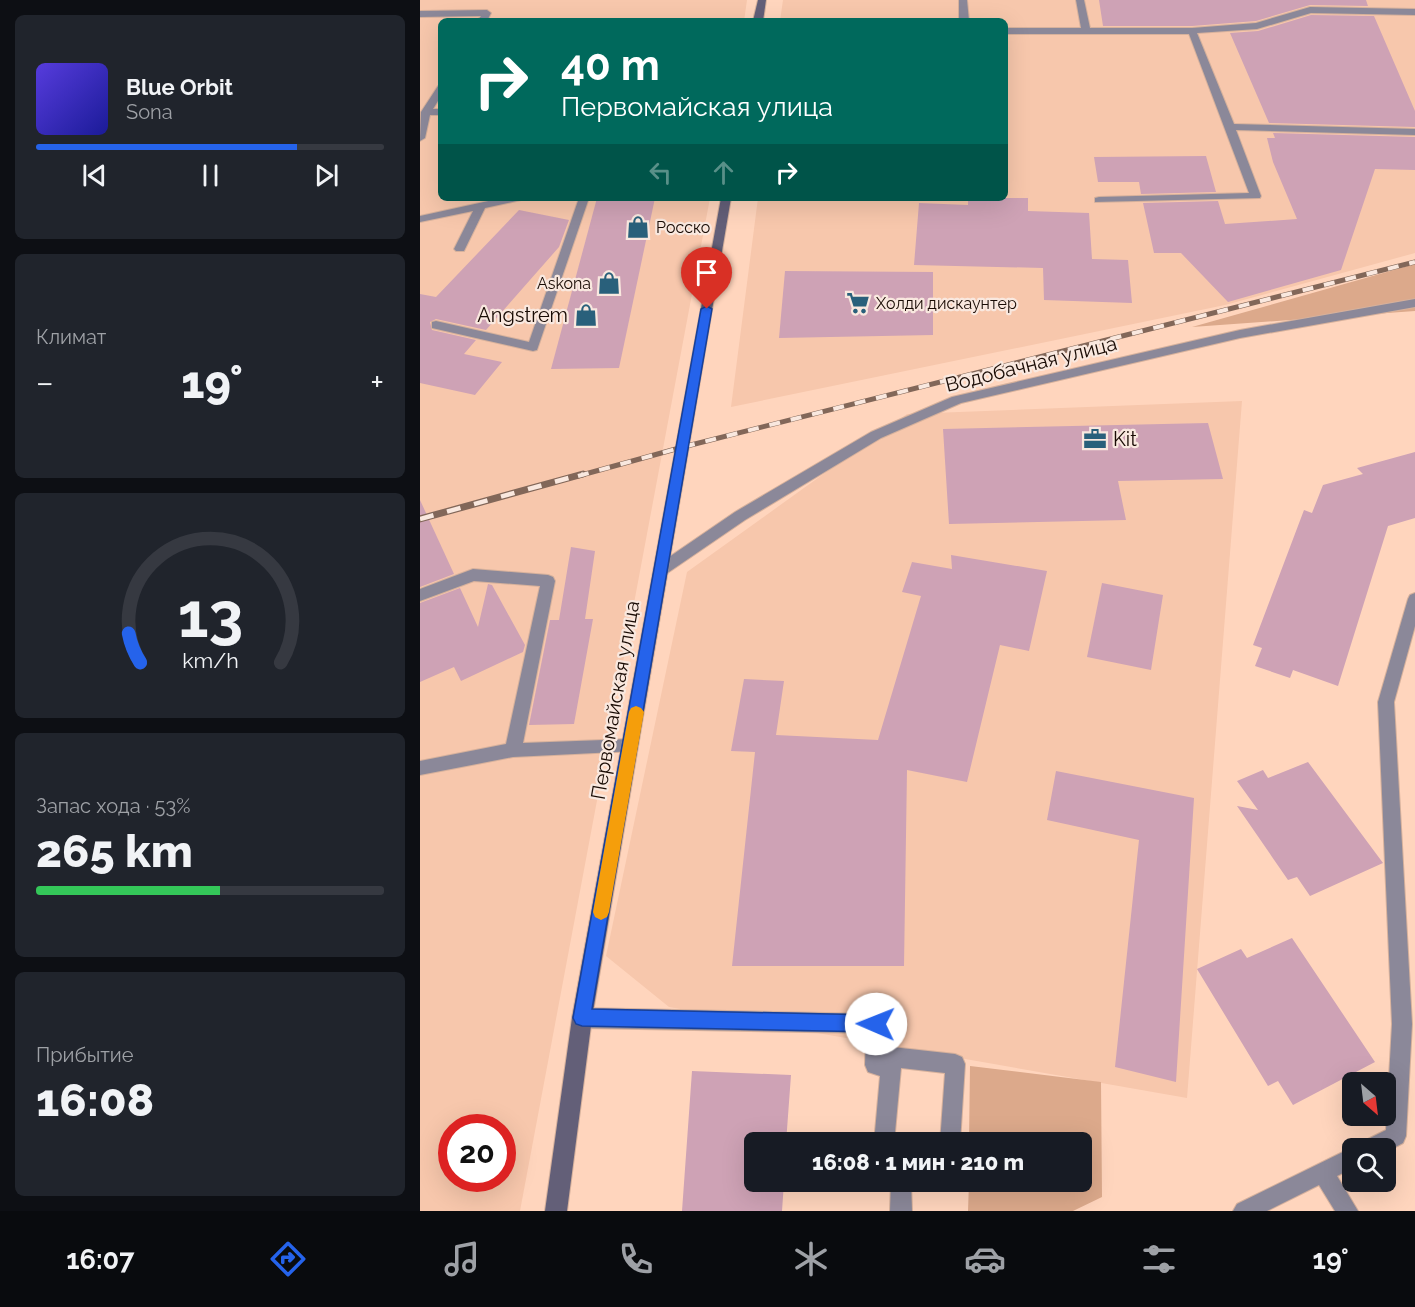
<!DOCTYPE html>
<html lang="ru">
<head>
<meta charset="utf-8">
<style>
  body { margin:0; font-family:Raleway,sans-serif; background:#20242c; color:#f1f3f6; height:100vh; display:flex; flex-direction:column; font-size:22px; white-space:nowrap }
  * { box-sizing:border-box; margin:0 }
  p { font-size:20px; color:#9ea1a6 }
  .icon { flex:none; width:33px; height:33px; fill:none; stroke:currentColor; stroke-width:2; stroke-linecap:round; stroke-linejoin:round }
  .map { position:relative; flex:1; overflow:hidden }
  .sheet { display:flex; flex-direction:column; gap:15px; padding:15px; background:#0d0f14; width:420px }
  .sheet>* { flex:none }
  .guide { position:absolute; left:18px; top:18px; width:570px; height:183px; border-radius:9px; box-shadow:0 6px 24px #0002; background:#00695c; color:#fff; overflow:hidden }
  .needle { width:39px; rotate:152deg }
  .buttons { position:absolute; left:922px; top:1072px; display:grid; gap:12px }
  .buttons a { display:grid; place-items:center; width:54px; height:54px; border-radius:9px; background:#171b24; box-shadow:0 6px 24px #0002; font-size:30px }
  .speed { position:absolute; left:18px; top:1114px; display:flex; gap:12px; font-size:30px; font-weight:700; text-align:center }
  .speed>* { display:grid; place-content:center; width:78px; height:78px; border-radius:50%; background:#171b24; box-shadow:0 6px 24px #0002; line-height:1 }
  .speed .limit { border:9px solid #d22; background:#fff; color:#111 }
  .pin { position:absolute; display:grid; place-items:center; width:51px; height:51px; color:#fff; margin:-62px -26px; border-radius:50% 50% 50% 0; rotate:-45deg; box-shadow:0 0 6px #0007 }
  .pin .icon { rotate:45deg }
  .me { position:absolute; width:66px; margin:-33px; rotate:271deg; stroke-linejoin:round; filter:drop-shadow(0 0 4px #0008) }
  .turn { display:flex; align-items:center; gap:21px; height:126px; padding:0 24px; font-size:27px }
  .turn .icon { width:78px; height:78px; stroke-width:2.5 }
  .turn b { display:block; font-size:42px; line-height:51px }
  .lanes { display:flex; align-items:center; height:57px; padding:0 24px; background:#0003; justify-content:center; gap:30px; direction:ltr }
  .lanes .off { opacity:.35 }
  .big { font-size:45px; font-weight:800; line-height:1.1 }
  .sheet .tile { flex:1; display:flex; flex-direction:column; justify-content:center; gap:9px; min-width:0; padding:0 21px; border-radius:9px; background:#20242c }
  .sheet .dial { align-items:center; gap:0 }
  .dial svg { height:156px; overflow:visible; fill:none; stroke:#363941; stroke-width:7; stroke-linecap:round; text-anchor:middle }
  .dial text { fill:#f1f3f6; stroke:none }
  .song { display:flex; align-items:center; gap:18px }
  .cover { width:72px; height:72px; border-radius:9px; background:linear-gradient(135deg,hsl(250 70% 55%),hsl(240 70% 35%)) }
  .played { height:6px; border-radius:3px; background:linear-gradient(90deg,#2563eb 75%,#363941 75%) }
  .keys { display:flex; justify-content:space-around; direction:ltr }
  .heat { display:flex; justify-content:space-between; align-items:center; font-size:33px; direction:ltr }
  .charge { height:9px; border-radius:4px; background:linear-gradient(90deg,#34c759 53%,#363941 0) }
  .trip { position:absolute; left:324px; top:1132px; width:348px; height:60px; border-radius:9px; background:#171b24; box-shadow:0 6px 24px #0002; font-weight:800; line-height:60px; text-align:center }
  .tab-bar { display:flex; height:96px; justify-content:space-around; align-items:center; background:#090b0e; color:#9ea1a6 }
  .tab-bar .icon { width:42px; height:42px }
  .tab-bar .on { color:#2563eb }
  .tab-bar b { font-size:27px; color:#f1f3f6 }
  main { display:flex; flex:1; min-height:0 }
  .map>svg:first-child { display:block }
  .built { fill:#f7c7ac; fill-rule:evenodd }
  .green { fill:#dca98b }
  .building { fill:#cea2b5 }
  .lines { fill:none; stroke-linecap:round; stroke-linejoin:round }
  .service-casing { stroke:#d6b19c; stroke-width:2 }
  .tertiary-casing { stroke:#d6b19c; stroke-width:2 }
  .secondary-casing { stroke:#d6b19c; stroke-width:2 }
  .service { fill:#8b8899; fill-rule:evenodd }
  .tertiary { fill:#8b8899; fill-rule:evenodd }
  .secondary { fill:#635f78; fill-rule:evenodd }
  .rail-far1-casing { stroke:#826759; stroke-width:5 }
  .rail-casing { stroke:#826759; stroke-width:7 }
  .rail-far1 { stroke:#f9e8df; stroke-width:4; stroke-dasharray:11; stroke-linecap:butt }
  .rail { stroke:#f9e8df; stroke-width:4.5; stroke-dasharray:14; stroke-linecap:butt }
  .route { fill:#2563eb; stroke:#184099; stroke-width:1.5 }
  .slow { fill:#f59e0b }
  .labels { text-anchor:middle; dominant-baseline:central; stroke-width:4.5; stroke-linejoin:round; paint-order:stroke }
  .far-poi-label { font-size:16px; fill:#190b04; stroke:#f9e8df; text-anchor:start }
  .poi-label { font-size:20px; fill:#190b04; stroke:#f9e8df; text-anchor:end }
  .street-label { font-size:20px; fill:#190b04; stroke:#f9e8df }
</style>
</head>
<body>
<main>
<section class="sheet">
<div class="tile">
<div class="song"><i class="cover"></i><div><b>Blue Orbit</b><p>Sona</p></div></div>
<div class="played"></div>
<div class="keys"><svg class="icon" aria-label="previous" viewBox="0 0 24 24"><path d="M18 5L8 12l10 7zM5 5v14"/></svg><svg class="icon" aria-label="pause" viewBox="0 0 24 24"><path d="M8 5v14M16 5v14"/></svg><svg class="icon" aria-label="next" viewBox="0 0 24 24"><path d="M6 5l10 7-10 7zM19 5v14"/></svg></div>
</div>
<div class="tile"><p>Климат</p>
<div class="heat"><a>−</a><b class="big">19°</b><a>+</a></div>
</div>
<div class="tile dial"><svg viewBox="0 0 100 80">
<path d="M14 69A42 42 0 1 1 86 69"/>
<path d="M14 69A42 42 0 0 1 8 54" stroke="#2563eb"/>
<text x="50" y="56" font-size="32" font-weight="700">13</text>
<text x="50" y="72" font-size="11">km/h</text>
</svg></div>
<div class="tile"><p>Запас хода · 53%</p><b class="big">265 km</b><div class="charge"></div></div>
<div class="tile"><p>Прибытие</p><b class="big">16:08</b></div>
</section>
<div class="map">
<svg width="995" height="1211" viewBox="0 0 995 1211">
  <rect width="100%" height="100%" fill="#ffd5bd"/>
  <g class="built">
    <path d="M0,0H327L324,21H21V198H290L100,1211H0ZM32,1128H82V1179H32Z"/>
    <path d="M363,0H995V253L805,305L311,407L338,198H585V21H360Z"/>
    <path d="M822,401L767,1098L249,1007L186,956L267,572L487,414Z"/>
  </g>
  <g class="green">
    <path d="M995,264V311L772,327Z"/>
    <path d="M550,1066L681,1082L682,1197L653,1211H548L549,1182H662V1143H549Z"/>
  </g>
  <g class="building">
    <path d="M679,0H946L948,6L890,5L836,21L772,26H683Z"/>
    <path d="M891,15L954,16L995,111V127L849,123L810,33L838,31Z"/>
    <path d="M853,133L995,137V170L955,169L921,270L808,302L761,253H734L723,203L798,201L805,224L877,219L853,162L847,138H855Z"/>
    <path d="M786,156L796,192L721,194L719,182H678L674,157Z"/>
    <path d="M177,198H235L199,368L131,369Z"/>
    <path d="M548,198H608V211L669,213L672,259L708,260L712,303L624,300L623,268L494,265L499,203L548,205Z"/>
    <path d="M99,210L149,220L139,247L66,330L16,319L10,322L12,330L56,340L44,354L82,362L55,395L0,383V294L16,297Z"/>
    <path d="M365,271L513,272V335L359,338Z"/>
    <path d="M788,423L803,479L698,481L706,520L529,524L523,429Z"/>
    <path d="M995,452V518L968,526L918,686L873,670L870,678L835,666L842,648L833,645L884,510L892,513L903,485L943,474L937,468Z"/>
    <path d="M0,500L34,574L0,587Z"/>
    <path d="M151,547L175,551L165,619H173L154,724L109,725L130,620H139Z"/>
    <path d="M531,555L627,571L609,651L580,645L547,782L487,770L484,966H312L335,752L311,751L324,679L364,681L356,735L458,740L501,596L482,592L492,562L532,569Z"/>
    <path d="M682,583L743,595L731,670L667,657Z"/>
    <path d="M68,584L72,585L105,645L103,652L41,681L34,667L0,682V603L40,588L58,627Z"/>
    <path d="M888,762L963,863L890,896L877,877L868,880L817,806L838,810L817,781L843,770L848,778Z"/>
    <path d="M636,771L774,798L756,1082L695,1067L719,840L627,820Z"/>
    <path d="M872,938L955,1062L873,1105L858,1081L848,1086L777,969L821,949L827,958Z"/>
    <path d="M272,1071L371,1075L366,1143H334V1182H364L362,1211H262Z"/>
  </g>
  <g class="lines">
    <g class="service-casing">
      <g id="service">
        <path d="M539,0H547L549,21H539Z"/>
        <path d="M656,0H664L670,28H772L836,23L890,7L995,9V15L891,13L837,29L777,33L814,124L995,129V135L816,130L841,196L840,198L675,202V198L679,197L829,193L769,34H585V28H661Z"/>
        <path d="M67,10L71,13L67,21H57L61,16L0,17V11Z"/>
        <path d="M21,85V96L13,109H21V115H10L5,138L0,141L1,112L18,86Z"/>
        <path d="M82,198H102L101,200L65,208L44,251H36L34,249L53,211L0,222V216Z"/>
        <path d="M159,198H169L117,350L113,351L12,328V322L16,321L109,342Z"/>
        <path d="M53,569L128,575L133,577L135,581L103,743L210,739L216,741L218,746L216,751L93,757L0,775V761L86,744L120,586L54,581L0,601V589Z"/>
        <path d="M995,593V626L974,702L992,1024L986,1136L983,1143L966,1152V1149H939L942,1142L966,1130L972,1024L958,702L988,599L990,595Z"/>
        <path d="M162,1008L456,1014L463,1017L466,1024L465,1050L472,1047L535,1054L542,1057L545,1064L540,1143H520L525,1073L481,1068L474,1143H454L460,1076L448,1072L445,1065L446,1033L162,1028L155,1025L152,1018L155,1011Z"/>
        <path d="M933,1147L939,1149H933V1168L917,1176L938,1211H915L899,1185L847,1211H813L817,1204Z"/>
        <path d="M471,1182H491L492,1211H470Z"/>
      </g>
    </g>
    <g class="tertiary-casing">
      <path id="tertiary" d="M995,299V307L820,338L541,403L461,438L325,520L246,574H236L234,570L236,566L315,512L451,432L532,397L820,330Z"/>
    </g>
    <g class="secondary-casing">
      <g id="secondary">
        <path d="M338,0H346L343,21H333Z"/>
        <path d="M301,198H311L172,1018L147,1211H125L152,1018Z"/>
      </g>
    </g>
    <use href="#service" class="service"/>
    <use href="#tertiary" class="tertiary"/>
    <use href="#secondary" class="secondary"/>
    <g class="rail-far1-casing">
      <path id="rail-far1" d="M158,476L263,447L995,262"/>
    </g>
    <g class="rail-casing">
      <path id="rail" d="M0,519L163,474"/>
    </g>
    <use href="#rail-far1" class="rail-far1"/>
    <use href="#rail" class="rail"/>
  </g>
  <path class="route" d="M287,306L292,309L172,1009L456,1015L462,1017L465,1024L462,1030L456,1032L162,1026L156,1024L153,1018L281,309Z"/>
  <path class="slow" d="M216,706L221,708L224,712L189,912L187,917L181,920L175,917L173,912L209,712L211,708Z"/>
  <defs>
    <g id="shop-bare" transform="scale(1.8)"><path d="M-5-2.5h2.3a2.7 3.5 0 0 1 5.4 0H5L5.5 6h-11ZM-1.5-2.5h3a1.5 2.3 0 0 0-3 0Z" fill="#29607b" stroke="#f9e8df" stroke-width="2.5" paint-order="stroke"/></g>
    <g id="supermarket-bare" transform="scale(1.8)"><path d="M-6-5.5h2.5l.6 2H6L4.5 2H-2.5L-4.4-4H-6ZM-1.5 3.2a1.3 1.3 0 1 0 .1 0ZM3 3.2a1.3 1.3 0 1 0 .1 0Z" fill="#29607b" stroke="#f9e8df" stroke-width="2.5" paint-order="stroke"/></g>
    <g id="office-bare" transform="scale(1.8)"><path d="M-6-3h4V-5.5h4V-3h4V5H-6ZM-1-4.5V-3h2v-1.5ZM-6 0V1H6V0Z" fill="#29607b" stroke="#f9e8df" stroke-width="2.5" paint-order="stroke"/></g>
  </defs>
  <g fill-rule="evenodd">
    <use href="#shop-bare" x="218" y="227"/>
    <use href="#shop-bare" x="189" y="283"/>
    <use href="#supermarket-bare" x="438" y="303"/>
    <use href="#shop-bare" x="166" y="315"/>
    <use href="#office-bare" x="675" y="439"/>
  </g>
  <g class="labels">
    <g class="far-poi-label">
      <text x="236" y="227">Росско</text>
      <text x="171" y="283" text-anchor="end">Askona</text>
      <text x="456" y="303">Холди дискаунтер</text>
    </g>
    <g class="poi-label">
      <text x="148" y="315">Angstrem</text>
      <text x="693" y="439" text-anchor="start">Kit</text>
    </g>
    <g class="street-label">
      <text transform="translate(611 364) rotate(-14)">Водобачная улица</text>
      <text transform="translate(195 700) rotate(-80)">Первомайская улица</text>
    </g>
  </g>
</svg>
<div class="buttons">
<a><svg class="needle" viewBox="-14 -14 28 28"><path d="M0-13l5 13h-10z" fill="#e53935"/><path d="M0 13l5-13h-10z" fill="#9ea1a6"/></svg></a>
<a><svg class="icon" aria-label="search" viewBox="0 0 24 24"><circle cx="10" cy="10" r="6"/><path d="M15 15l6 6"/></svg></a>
</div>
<div class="speed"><div class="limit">20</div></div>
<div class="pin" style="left:287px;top:309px;background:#d93025"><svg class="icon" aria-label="arrive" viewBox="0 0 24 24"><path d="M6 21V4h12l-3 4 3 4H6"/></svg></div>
<svg class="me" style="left:456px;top:1024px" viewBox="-20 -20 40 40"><circle r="19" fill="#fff"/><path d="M0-13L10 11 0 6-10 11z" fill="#2563eb"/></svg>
<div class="trip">16:08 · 1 мин · 210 m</div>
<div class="guide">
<div class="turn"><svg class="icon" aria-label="right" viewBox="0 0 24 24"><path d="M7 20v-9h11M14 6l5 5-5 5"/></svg><div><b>40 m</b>Первомайская улица</div></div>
<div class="lanes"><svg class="icon off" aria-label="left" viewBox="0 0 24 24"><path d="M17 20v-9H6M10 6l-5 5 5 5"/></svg><svg class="icon off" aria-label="ahead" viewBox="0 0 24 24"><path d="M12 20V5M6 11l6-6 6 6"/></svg><svg class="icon" aria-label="right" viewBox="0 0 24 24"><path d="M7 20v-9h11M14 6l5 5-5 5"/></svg></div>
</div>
</div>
</main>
<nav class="tab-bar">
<b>16:07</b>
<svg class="icon on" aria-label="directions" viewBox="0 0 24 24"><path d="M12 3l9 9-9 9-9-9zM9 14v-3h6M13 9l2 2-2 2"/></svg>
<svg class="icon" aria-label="music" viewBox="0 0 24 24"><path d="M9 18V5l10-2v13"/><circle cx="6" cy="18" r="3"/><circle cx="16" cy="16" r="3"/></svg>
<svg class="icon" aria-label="phone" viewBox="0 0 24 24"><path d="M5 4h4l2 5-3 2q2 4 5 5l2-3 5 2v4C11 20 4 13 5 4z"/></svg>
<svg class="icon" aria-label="climate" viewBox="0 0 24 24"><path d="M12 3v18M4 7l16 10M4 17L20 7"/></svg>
<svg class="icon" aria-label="car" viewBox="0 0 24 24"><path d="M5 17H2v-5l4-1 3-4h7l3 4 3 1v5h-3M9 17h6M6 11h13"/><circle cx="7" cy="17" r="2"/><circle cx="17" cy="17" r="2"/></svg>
<svg class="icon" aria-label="filters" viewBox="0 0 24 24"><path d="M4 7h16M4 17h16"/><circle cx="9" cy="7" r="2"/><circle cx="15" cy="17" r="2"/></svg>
<b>19°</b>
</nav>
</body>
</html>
